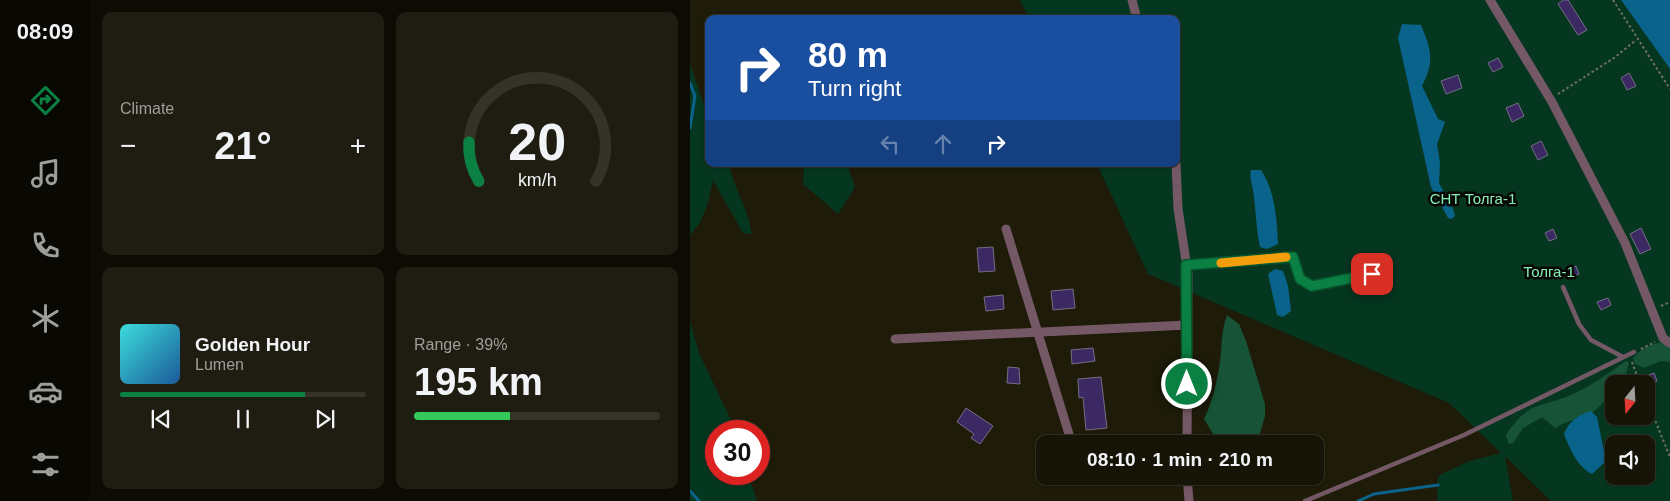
<!DOCTYPE html>
<html lang="en">
<head>
<meta charset="utf-8">
<style>
  body { margin:0; font-family:Arial,sans-serif; background:#1f1d11; color:#f1f3f6; height:100vh; display:flex; flex-direction:column; font-size:19px; white-space:nowrap }
  * { box-sizing:border-box; margin:0 }
  p { font-size:16px; color:#9e9e9b }
  .icon { flex:none; width:28px; height:28px; fill:none; stroke:currentColor; stroke-width:2; stroke-linecap:round; stroke-linejoin:round }
  .map { position:relative; flex:1; overflow:hidden }
  .sheet { display:flex; flex-direction:column; gap:12px; padding:12px; background:#0c0b04; width:600px }
  .sheet>* { flex:none }
  .top-card { position:absolute; left:15px; top:15px; width:475px; height:152px; border-radius:10px; box-shadow:0 1px 4px #0004,0 0 0 1px #353328; background:#1a4fa0; color:#fff; overflow:hidden }
  .needle { width:32px; rotate:198deg }
  .controls { position:absolute; left:915px; top:375px; display:grid; gap:10px }
  .controls a { display:grid; place-items:center; width:50px; height:50px; border-radius:10px; background:#161407; box-shadow:0 1px 4px #0004,0 0 0 1px #353328; font-size:25px }
  .speed { position:absolute; left:15px; top:420px; display:flex; gap:10px; font-size:25px; font-weight:700; text-align:center }
  .speed>* { display:grid; place-content:center; width:65px; height:65px; border-radius:50%; background:#161407; box-shadow:0 1px 4px #0004,0 0 0 1px #353328; line-height:1 }
  .speed .limit { border:8px solid #d22; background:#fff; color:#111 }
  .pin { position:absolute; display:grid; place-items:center; width:42px; height:42px; color:#fff; margin:-21px; border-radius:10px; box-shadow:0 2px 8px #0006 }
  .me { position:absolute; width:55px; margin:-28px; rotate:0deg; stroke-linejoin:round; filter:drop-shadow(0 0 4px #0008) }
  .turn { display:flex; align-items:center; gap:18px; height:105px; padding:0 20px; font-size:22px }
  .turn .icon { width:65px; height:65px; stroke-width:2.5 }
  .turn b { display:block; font-size:35px; line-height:42px }
  .lanes { display:flex; align-items:center; height:48px; padding:0 20px; background:#0003; justify-content:center; gap:25px; direction:ltr }
  .lanes .off { opacity:.35 }
  .big { font-size:38px; font-weight:600; line-height:1.1 }
  .sheet .tile { flex:1; display:flex; flex-direction:column; justify-content:center; gap:8px; min-width:0; padding:0 18px; border-radius:10px; background:#1f1d11 }
  .sheet .dial { align-items:center; gap:0 }
  .dial svg { height:130px; overflow:visible; fill:none; stroke:#353328; stroke-width:7; stroke-linecap:round; text-anchor:middle }
  .dial text { fill:#f1f3f6; stroke:none }
  .song { display:flex; align-items:center; gap:15px }
  .cover { width:60px; height:60px; border-radius:8px; background:linear-gradient(135deg,hsl(180 70% 55%),hsl(210 70% 35%)) }
  .played { height:5px; border-radius:2px; background:linear-gradient(90deg,#0b8043 75%,#353328 75%) }
  .keys { display:flex; justify-content:space-around; direction:ltr }
  .heat { display:flex; justify-content:space-between; align-items:center; font-size:28px; direction:ltr }
  .charge { height:8px; border-radius:4px; background:linear-gradient(90deg,#34c759 39%,#353328 0) }
  .sheet .tiles { flex:1; display:grid; gap:12px; grid-template-columns:repeat(2,1fr) }
  .trip { position:absolute; left:346px; top:435px; width:288px; height:50px; border-radius:10px; background:#161407; box-shadow:0 1px 4px #0004,0 0 0 1px #353328; font-weight:600; line-height:50px; text-align:center }
  main { display:flex; flex:1; min-height:0 }
  .tabs { display:flex; flex-direction:column; width:90px; justify-content:space-around; align-items:center; background:#090803; color:#9e9e9b }
  .tabs .icon { width:35px; height:35px }
  .tabs .active { color:#0b8043 }
  .tabs b { font-size:22px; color:#f1f3f6 }
  .map>svg:first-child { display:block }
  .green { fill:#053720; fill-rule:evenodd }
  .forest { fill:#175336 }
  .water { fill:#0a638a }
  .lines { fill:none; stroke-linecap:round; stroke-linejoin:round }
  .stream { stroke:#0a638a; stroke-width:3 }
  .building { fill:#3c2862; stroke:#746f83 }
  .path { stroke:#737061; stroke-width:2; stroke-dasharray:2.5 2.5; stroke-linecap:butt }
  .lane { stroke:#755865; stroke-width:4.5 }
  .street { stroke:#755865; stroke-width:9 }
  .route-casing { stroke:#07532c; stroke-width:12 }
  .route { stroke:#0b8043; stroke-width:9 }
  .slow { stroke:#f59e0b; stroke-width:9 }
  .labels { text-anchor:middle; dominant-baseline:central; stroke-width:5; stroke-linejoin:round; paint-order:stroke }
  .park-label { font-size:15px; fill:#84edb4; stroke:#070602 }
</style>
</head>
<body>
<main>
<nav class="tabs">
<b>08:09</b>
<svg class="icon active" aria-label="directions" viewBox="0 0 24 24"><path d="M12 3l9 9-9 9-9-9zM9 14v-3h6M13 9l2 2-2 2"/></svg>
<svg class="icon" aria-label="music" viewBox="0 0 24 24"><path d="M9 18V5l10-2v13"/><circle cx="6" cy="18" r="3"/><circle cx="16" cy="16" r="3"/></svg>
<svg class="icon" aria-label="phone" viewBox="0 0 24 24"><path d="M5 4h4l2 5-3 2q2 4 5 5l2-3 5 2v4C11 20 4 13 5 4z"/></svg>
<svg class="icon" aria-label="climate" viewBox="0 0 24 24"><path d="M12 3v18M4 7l16 10M4 17L20 7"/></svg>
<svg class="icon" aria-label="car" viewBox="0 0 24 24"><path d="M5 17H2v-5l4-1 3-4h7l3 4 3 1v5h-3M9 17h6M6 11h13"/><circle cx="7" cy="17" r="2"/><circle cx="17" cy="17" r="2"/></svg>
<svg class="icon" aria-label="filters" viewBox="0 0 24 24"><path d="M4 7h16M4 17h16"/><circle cx="9" cy="7" r="2"/><circle cx="15" cy="17" r="2"/></svg>
</nav>
<section class="sheet">
<div class="tiles">
<div class="tile"><p>Climate</p>
<div class="heat"><a>−</a><b class="big">21°</b><a>+</a></div>
</div>
<div class="tile dial"><svg viewBox="0 0 100 80">
<path d="M14 69A42 42 0 1 1 86 69"/>
<path d="M14 69A42 42 0 0 1 8 45" stroke="#0b8043"/>
<text x="50" y="56" font-size="32" font-weight="700">20</text>
<text x="50" y="72" font-size="11">km/h</text>
</svg></div>
<div class="tile">
<div class="song"><i class="cover"></i><div><b>Golden Hour</b><p>Lumen</p></div></div>
<div class="played"></div>
<div class="keys"><svg class="icon" aria-label="previous" viewBox="0 0 24 24"><path d="M18 5L8 12l10 7zM5 5v14"/></svg><svg class="icon" aria-label="pause" viewBox="0 0 24 24"><path d="M8 5v14M16 5v14"/></svg><svg class="icon" aria-label="next" viewBox="0 0 24 24"><path d="M6 5l10 7-10 7zM19 5v14"/></svg></div>
</div>
<div class="tile"><p>Range · 39%</p><b class="big">195 km</b><div class="charge"></div></div>
</div>
</section>
<div class="map">
<svg width="980" height="501" viewBox="0 0 980 501">
  <rect width="100%" height="100%" fill="#1e1b09"/>
  <g class="green">
    <path d="M330,0H931L980,69V501H861L815,456L823,501H747L748,476L779,461L811,453L759,403L458,274L407,164H486V19H339ZM924,384H956V416H924ZM924,444H956V476H924Z"/>
    <path d="M0,64L19,120V164H39C44,189 58,209 62,234L53,233L23,180L18,203L10,223L0,235Z"/>
    <path d="M114,164H157L165,187L148,214L113,184Z"/>
    <path d="M0,321L9,353L46,431H26V474H58L67,501H0Z"/>
  </g>
  <g class="forest">
    <path d="M537,315L549,324L556,341L575,404V416L569,437L560,444L528,442L514,419C523,400 527,382 530,362C532,345 531,331 537,315Z"/>
    <path d="M980,341V362L971,361L954,368L945,364L943,358C952,347 966,342 980,341Z"/>
    <path d="M936,361L939,362L936,375L930,383L924,384C923,388 920,389 918,393C909,418 885,416 865,428L852,417L833,428L823,443L819,444L816,435C840,399 850,409 883,394C903,385 919,373 936,361Z"/>
  </g>
  <g class="water">
    <path d="M931,0H980V69Z"/>
    <path d="M712,24L731,25C741,49 745,62 732,86L748,119L755,122L747,144L750,163L749,183L763,209L765,216L761,219L758,218L741,187L708,38Z"/>
    <path d="M561,170H571C585,191 587,220 588,244L577,249L570,247C566,228 566,209 563,190C562,183 559,178 561,170Z"/>
    <path d="M585,269L593,271L598,286L601,311L593,317L587,315L578,274Z"/>
    <path d="M901,411L907,417L916,461L902,474C888,468 879,447 874,434C880,420 887,416 901,411Z"/>
  </g>
  <g class="lines">
    <g class="stream">
      <path d="M0,83L5,96L0,128"/>
      <path d="M0,491L9,501"/>
      <path d="M668,501L684,494L748,485"/>
    </g>
  </g>
  <g class="building">
    <path d="M873,0H878L897,30L888,35L868,4Z"/>
    <path d="M808,58L813,67L803,72L798,63Z"/>
    <path d="M939,73L946,86L937,90L931,78Z"/>
    <path d="M768,75L772,88L756,94L751,81Z"/>
    <path d="M828,103L834,116L822,122L816,108Z"/>
    <path d="M851,141L858,155L848,160L841,146Z"/>
    <path d="M951,228L961,249L950,254L940,234Z"/>
    <path d="M863,229L867,238L859,241L855,233Z"/>
    <path d="M303,247L305,271L289,272L287,248Z"/>
    <path d="M886,266L889,274L879,278L876,270Z"/>
    <path d="M383,289L385,308L363,310L361,291Z"/>
    <path d="M313,295L314,309L296,311L294,297Z"/>
    <path d="M918,298L921,305L911,310L907,302Z"/>
    <path d="M403,348L405,361L382,364L381,350Z"/>
    <path d="M318,367L329,368L330,384L317,383Z"/>
    <path d="M964,373L967,381L958,385L954,377Z"/>
    <path d="M411,377L417,428L396,430L393,397L389,398L388,379Z"/>
    <path d="M276,408L303,426L290,444L281,438L284,434L267,422Z"/>
  </g>
  <g class="lines">
    <g class="path">
      <path d="M923,0L980,89"/>
      <path d="M868,94L924,58L946,40"/>
      <path d="M971,306L980,302"/>
      <path d="M951,349L965,342"/>
      <path d="M942,362L950,384"/>
      <path d="M956,398L980,457"/>
    </g>
    <g class="lane">
      <path d="M496,265L603,257L610,279L622,286L682,274"/>
      <path d="M873,287L889,324L901,340L933,357"/>
      <path d="M615,501L774,435L944,352"/>
    </g>
    <g class="street">
      <path d="M442,0L447,19"/>
      <path d="M800,0L862,102L935,243L973,338L980,343"/>
      <path d="M486,164L488,209L498,274L497,444"/>
      <path d="M316,229L382,444"/>
      <path d="M205,339L497,325"/>
      <path d="M497,476L499,501"/>
    </g>
  </g>
  <g class="lines">
    <g class="route-casing">
      <path id="route" d="M497,384L496,265L603,257L610,279L622,286L682,274"/>
    </g>
    <use href="#route" class="route"/>
    <path class="slow" d="M531,263L596,257"/>
  </g>
  <g class="labels">
    <g class="park-label">
      <text x="783" y="198">СНТ Толга-1</text>
      <text x="859" y="271">Толга-1</text>
    </g>
  </g>
</svg>
<div class="controls">
<a><svg class="needle" viewBox="-14 -14 28 28"><path d="M0-13l5 13h-10z" fill="#e53935"/><path d="M0 13l5-13h-10z" fill="#9e9e9b"/></svg></a>
<a><svg class="icon" aria-label="sound" viewBox="0 0 24 24"><path d="M4 9h4l5-4v14l-5-4H4zM17 9q2 3 0 6"/></svg></a>
</div>
<div class="speed"><div class="limit">30</div></div>
<div class="pin" style="left:682px;top:274px;background:#d93025"><svg class="icon" aria-label="arrive" viewBox="0 0 24 24"><path d="M6 21V4h12l-3 4 3 4H6"/></svg></div>
<svg class="me" style="left:497px;top:384px" viewBox="-20 -20 40 40"><circle r="17" fill="#0b8043" stroke="#fff" stroke-width="3"/><path d="M0-11L8 9 0 5-8 9z" fill="#fff"/></svg>
<div class="trip">08:10 · 1 min · 210 m</div>
<div class="top-card">
<div class="turn"><svg class="icon" aria-label="right" viewBox="0 0 24 24"><path d="M7 20v-9h11M14 6l5 5-5 5"/></svg><div><b>80 m</b>Turn right</div></div>
<div class="lanes"><svg class="icon off" aria-label="left" viewBox="0 0 24 24"><path d="M17 20v-9H6M10 6l-5 5 5 5"/></svg><svg class="icon off" aria-label="ahead" viewBox="0 0 24 24"><path d="M12 20V5M6 11l6-6 6 6"/></svg><svg class="icon" aria-label="right" viewBox="0 0 24 24"><path d="M7 20v-9h11M14 6l5 5-5 5"/></svg></div>
</div>
</div>
</main>
</body>
</html>
